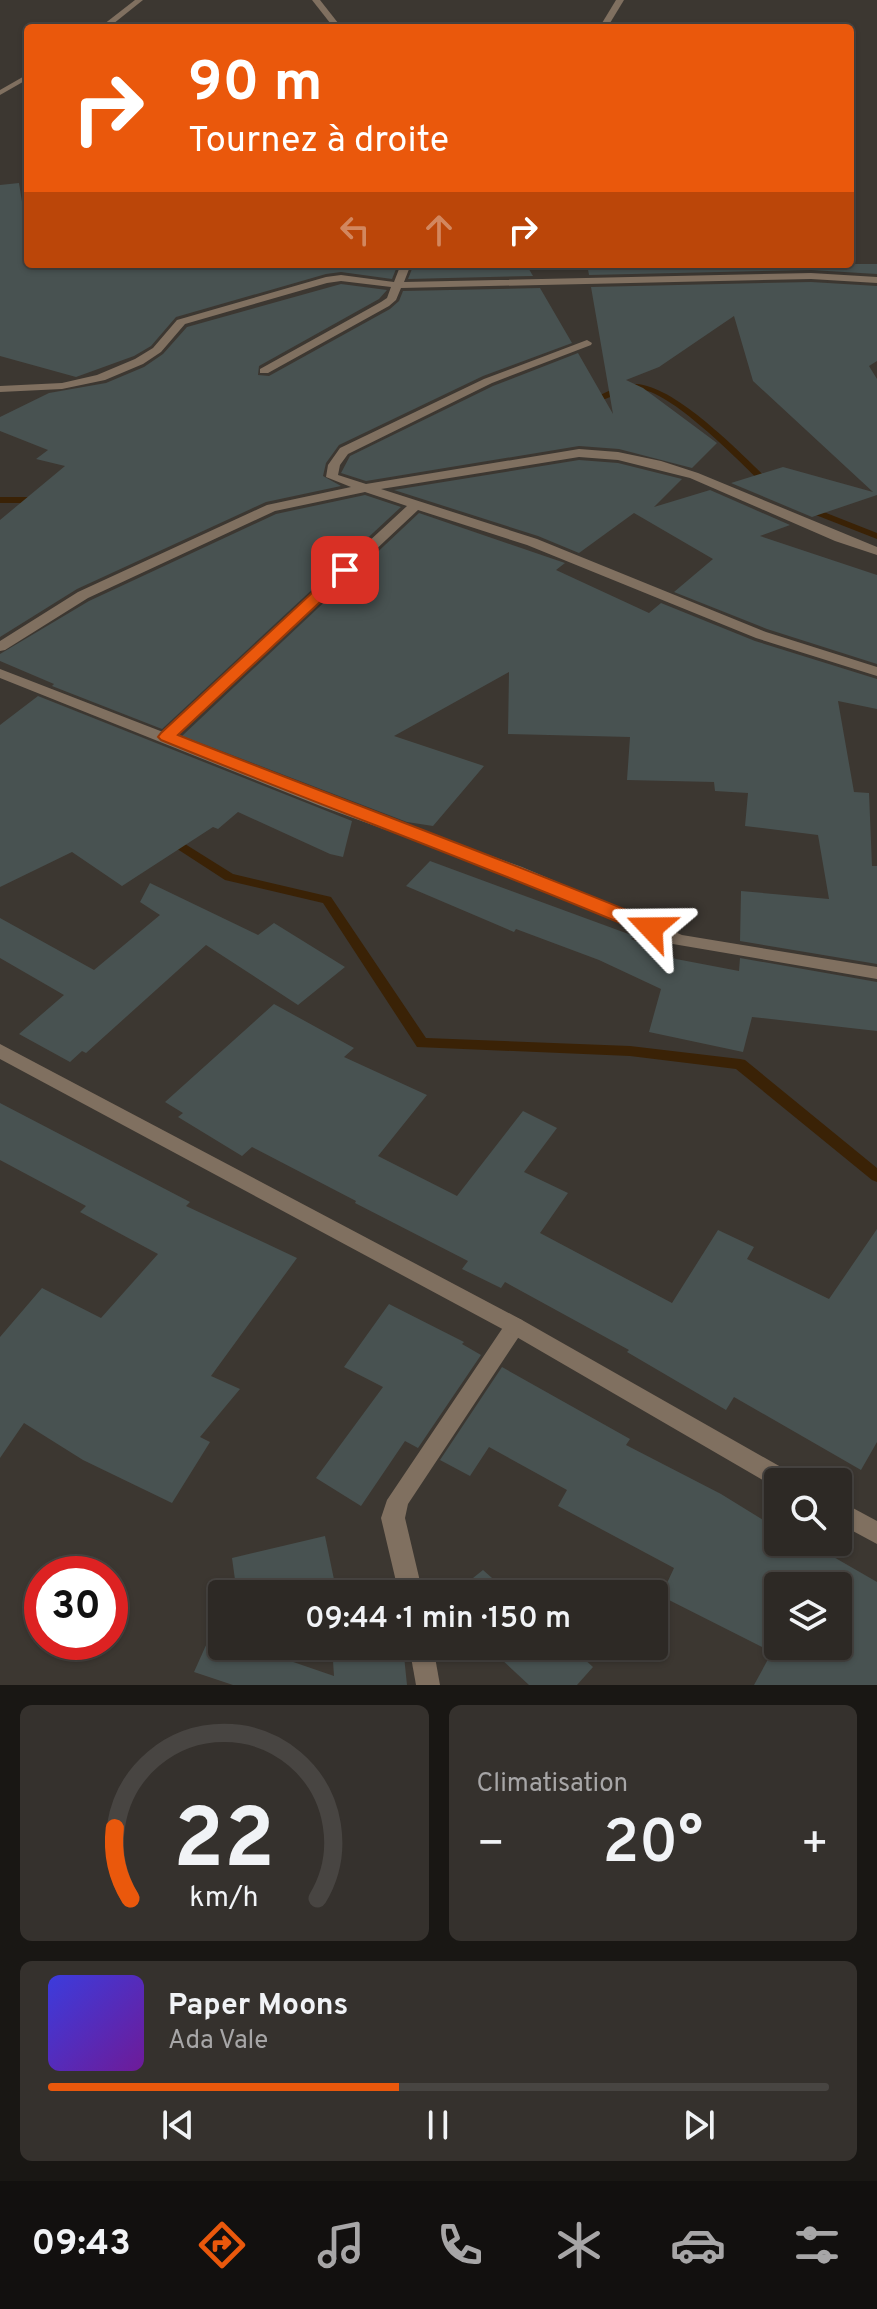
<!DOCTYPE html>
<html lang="fr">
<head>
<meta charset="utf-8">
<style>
  body { margin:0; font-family:Overpass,sans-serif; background:#35312d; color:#f1f3f6; height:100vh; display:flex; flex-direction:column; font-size:30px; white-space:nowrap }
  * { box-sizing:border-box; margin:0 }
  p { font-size:26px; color:#a7a6a7 }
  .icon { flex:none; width:44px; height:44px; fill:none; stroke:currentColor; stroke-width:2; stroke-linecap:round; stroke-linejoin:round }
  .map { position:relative; height:1685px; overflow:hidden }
  .side { display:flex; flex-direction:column; gap:20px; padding:20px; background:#191714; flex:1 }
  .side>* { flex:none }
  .banner { position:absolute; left:24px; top:24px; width:830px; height:244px; border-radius:8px; box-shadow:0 2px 6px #0004,0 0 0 2px #484542; background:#ea580c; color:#fff; overflow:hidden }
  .buttons { position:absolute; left:764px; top:1468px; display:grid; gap:16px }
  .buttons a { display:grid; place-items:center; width:88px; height:88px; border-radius:8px; background:#2d2925; box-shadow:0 2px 6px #0004,0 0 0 2px #484542; font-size:40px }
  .speed { position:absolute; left:24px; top:1556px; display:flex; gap:16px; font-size:40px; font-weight:700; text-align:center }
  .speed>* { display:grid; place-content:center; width:104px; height:104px; border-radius:50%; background:#2d2925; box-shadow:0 2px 6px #0004,0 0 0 2px #484542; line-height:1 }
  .speed .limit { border:12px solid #d22; background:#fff; color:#111 }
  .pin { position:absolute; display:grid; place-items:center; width:68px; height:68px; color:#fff; margin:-34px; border-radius:16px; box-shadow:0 4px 12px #0006 }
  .me { position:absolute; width:88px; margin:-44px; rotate:293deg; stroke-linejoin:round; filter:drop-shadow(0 0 6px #0008) }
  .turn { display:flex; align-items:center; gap:28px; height:168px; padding:0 32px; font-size:36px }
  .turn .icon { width:104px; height:104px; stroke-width:2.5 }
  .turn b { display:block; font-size:56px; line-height:68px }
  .lanes { display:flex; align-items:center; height:76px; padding:0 32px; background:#0003; justify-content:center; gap:40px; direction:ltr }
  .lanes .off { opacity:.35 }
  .big { font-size:60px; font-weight:600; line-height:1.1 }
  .side .card { flex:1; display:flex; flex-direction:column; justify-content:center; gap:12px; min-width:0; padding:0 28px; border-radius:12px; background:#35312d }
  .side .dial { align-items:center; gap:0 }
  .dial svg { height:208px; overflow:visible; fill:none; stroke:#484542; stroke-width:7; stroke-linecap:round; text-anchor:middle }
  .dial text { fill:#f1f3f6; stroke:none }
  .song { display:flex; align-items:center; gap:24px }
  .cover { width:96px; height:96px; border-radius:12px; background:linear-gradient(135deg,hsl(240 70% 55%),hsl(280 70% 35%)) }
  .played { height:8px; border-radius:4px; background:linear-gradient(90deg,#ea580c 45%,#484542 45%) }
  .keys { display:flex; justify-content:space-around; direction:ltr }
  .heat { display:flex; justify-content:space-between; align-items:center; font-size:44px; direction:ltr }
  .side .tiles { flex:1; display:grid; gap:20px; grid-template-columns:1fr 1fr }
  .card:last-child { grid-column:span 2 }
  .trip { position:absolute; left:208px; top:1580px; width:460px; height:80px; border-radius:8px; background:#2d2925; box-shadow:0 2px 6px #0004,0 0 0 2px #484542; font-weight:600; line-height:80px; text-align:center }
  .dock { display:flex; height:128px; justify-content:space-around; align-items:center; background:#12100f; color:#a7a6a7 }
  .dock .icon { width:56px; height:56px }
  .dock .active { color:#ea580c }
  .dock b { font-size:36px; color:#f1f3f6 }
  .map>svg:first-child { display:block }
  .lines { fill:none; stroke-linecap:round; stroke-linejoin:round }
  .stream { fill:#3a2206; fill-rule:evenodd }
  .building { fill:#485251; fill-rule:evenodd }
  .minor { fill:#807060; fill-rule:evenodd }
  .tertiary { fill:#807060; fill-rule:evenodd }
  .route { fill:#ea580c; stroke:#983908; stroke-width:2 }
</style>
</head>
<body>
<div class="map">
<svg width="877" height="1685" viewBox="0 0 877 1685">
  <rect width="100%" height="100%" fill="#3c3731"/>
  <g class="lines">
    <g class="stream">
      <path d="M636,384C677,386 743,456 773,484V488H767C742,464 671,390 638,389C621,389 596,407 585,402L613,389Z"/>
      <path d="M0,497H39L44,500L39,503H0Z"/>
      <path d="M806,505L877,533V539L803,510V506Z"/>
      <path d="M169,834L233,874L331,897L426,1038L630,1046L740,1059L745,1060L877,1168V1182L872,1180L736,1069L630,1056L417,1047L323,903L225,880L165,841L163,838L165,835Z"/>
    </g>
  </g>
  <g class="building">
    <path d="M19,183L28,239V264H398L392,279L341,272L326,274L176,317L151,346L134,356L76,377L0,356V185Z"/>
    <path d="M414,264H526L533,276L408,279Z"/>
    <path d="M587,264H877V274L811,270L589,275Z"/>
    <path d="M811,282L877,286V361L869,366L877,379V495L812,517L731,483L783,467L873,492L753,381L734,316L659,367L626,380L643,388L717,443L692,468L619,449L579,446L366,481L341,473L350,456L493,386L578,353L613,414L591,287Z"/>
    <path d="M341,284L387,290L379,299L259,366L258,375L269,376L390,309L399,301L403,291L540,288L572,343L483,376L339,445L326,463L323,476L341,486L266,502L77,589L0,637V520L65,466L36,459L48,450L0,431V417L49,393L106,383L144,367L163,354L187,327Z"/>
    <path d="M579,460L618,463L682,479L654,507L710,490L790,525L760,536L877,575V664L767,629L674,592L713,559L634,513L579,553L538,536L394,490Z"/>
    <path d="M365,495L401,507L162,729L52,686L54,684L0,661V654L89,601L276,514Z"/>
    <path d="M419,513L565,563L556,570L649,613L661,603L755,641L877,679V709L838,701L854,792L869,793L872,866H877V964L740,941L741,891L829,899L818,835L745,826L748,793L715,791L714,782L627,780L630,737L508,734L509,672L394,736L484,766L433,826L407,822L182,736Z"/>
    <path d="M38,696L352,821L343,857L330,854L238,812L218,829L213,827L122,886L72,852L0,887V725Z"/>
    <path d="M430,861L634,936L631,939L676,959L739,971L740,958L877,982V1031L752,1017L743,1052L649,1032L661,989L599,960L516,929L514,932L406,886Z"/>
    <path d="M150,883L258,935L274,923L345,967L298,1005L206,945L86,1053L82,1051L70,1062L19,1034L64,995L0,958V918L94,970L160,915L140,902Z"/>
    <path d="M274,1004L354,1048L344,1057L427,1095L378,1156L457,1196L523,1111L557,1128L524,1172L568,1193L540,1233L672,1303L718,1230L754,1247L747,1259L829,1299L877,1229V1442L861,1470L734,1397L726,1410L627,1352L629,1350L505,1282L501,1288L462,1269L468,1261L355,1203L356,1201L252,1147L242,1156L178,1117L183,1113L165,1102Z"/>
    <path d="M0,1103L190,1202L186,1206L297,1258L211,1376L240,1389L200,1437L210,1442L172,1503L83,1460L24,1423L0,1458V1337L42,1288L101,1318L158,1254L80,1212L86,1206L0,1160Z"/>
    <path d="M389,1304L464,1342L462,1344L481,1355L418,1448L405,1441L361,1506L316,1478L383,1387L344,1367Z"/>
    <path d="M502,1367L630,1439L626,1445L721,1494L778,1529V1542H800L823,1556L825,1552L877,1582V1685H754L772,1652L661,1596L674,1568L558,1506L567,1490L489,1447L470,1476L440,1460ZM778,1586H838V1646H778Z"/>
    <path d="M325,1536L337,1594H237L232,1558Z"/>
    <path d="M483,1570L510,1594H453Z"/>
    <path d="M211,1634L222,1638V1646H247L334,1676L332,1646H403L407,1685H233L194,1672Z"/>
    <path d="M487,1646H570L593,1667L577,1685H529Z"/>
  </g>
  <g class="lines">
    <g class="minor">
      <path d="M135,0H143L108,28H99Z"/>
      <path d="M312,0H320L342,28H334Z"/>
      <path d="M616,0H624L607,28H599Z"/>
      <path d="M28,74V79L0,95V90Z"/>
      <path d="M401,264H411L404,282L811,273L877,277V283L811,279L401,288L396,300L389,306L268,373H260V369L381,302L387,298L391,287L341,281L327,283L185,324L161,352L143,364L105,380L62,389L0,392V386L62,383L97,375L135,359L153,348L177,320L326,277L341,275L394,282Z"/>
      <path d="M587,340L592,343L591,345L492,383L348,454L340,465L338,475L366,484L579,449L618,452L661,461L698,473L877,547V555L835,541L690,478L618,460L579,457L381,489L537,539L766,632L877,667V676L756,638L527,545L418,510L176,737L335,799L522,867L682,935L877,967V979L673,944L510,875L323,807L0,678V669L163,732L407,506L365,492L275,511L88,598L5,650L0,651V641L78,592L267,505L351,487L326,477L328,465L340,448L484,379Z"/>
      <path d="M515,1317L522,1320L526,1326L522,1332L408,1504L405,1518L423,1594H399L381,1518L387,1500L508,1320Z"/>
      <path d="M409,1646H433L440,1685H416Z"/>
    </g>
    <g class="tertiary">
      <path d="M0,1044L522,1320L795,1475L798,1482H778V1489L508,1332L0,1059Z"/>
      <path d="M838,1500L877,1521V1544L838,1523Z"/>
    </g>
  </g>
  <path class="route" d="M345,565L353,570L351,573L178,735C338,799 499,857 658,923L661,928L658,933H644C484,865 321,806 161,740L158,737L161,733L340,567Z"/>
</svg>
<div class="buttons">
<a><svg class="icon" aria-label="search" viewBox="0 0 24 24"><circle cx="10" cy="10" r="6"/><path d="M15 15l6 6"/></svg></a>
<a><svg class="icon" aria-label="layers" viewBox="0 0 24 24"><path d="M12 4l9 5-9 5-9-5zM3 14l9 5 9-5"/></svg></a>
</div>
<div class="speed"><div class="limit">30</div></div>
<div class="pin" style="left:345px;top:570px;background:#d93025"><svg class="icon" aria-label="arrive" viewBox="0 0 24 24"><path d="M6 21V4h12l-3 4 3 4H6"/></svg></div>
<svg class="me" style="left:651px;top:928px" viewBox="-20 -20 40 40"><path d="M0-17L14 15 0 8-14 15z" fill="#ea580c" stroke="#fff" stroke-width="4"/></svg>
<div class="trip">09:44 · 1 min · 150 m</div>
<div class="banner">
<div class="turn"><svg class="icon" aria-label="right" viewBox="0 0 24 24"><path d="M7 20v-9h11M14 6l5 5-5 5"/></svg><div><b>90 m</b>Tournez à droite</div></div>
<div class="lanes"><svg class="icon off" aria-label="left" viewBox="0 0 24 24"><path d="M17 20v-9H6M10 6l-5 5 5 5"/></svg><svg class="icon off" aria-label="ahead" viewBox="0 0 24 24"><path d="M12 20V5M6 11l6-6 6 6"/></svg><svg class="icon" aria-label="right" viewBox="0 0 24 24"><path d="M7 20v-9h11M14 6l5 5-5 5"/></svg></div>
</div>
</div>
<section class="side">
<div class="tiles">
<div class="card dial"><svg viewBox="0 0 100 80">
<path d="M14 69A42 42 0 1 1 86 69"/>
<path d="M14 69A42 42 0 0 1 8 42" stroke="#ea580c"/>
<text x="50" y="56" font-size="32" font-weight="700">22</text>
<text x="50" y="72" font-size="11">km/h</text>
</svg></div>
<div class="card"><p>Climatisation</p>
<div class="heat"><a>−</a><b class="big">20°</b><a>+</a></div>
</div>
<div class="card">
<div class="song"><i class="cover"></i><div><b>Paper Moons</b><p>Ada Vale</p></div></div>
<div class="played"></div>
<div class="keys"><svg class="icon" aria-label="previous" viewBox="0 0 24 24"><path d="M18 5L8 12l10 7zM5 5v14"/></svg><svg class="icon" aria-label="pause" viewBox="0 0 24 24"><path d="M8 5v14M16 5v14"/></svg><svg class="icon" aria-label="next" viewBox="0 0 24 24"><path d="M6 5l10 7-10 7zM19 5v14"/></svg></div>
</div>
</div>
</section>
<nav class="dock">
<b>09:43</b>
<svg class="icon active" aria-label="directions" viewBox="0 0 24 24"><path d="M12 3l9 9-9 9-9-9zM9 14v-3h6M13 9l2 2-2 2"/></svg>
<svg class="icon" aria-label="music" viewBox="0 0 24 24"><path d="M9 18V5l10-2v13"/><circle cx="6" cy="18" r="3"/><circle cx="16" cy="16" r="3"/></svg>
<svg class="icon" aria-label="phone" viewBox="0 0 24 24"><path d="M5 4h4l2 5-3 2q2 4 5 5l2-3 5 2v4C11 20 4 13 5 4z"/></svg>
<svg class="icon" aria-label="climate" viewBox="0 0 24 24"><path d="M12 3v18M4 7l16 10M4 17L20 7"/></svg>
<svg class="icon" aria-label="car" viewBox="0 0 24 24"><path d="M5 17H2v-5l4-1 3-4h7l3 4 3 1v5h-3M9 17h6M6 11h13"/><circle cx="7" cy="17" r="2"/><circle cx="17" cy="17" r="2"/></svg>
<svg class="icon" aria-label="filters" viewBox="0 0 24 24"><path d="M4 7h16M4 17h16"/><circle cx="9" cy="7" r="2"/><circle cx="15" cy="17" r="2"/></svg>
</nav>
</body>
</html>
